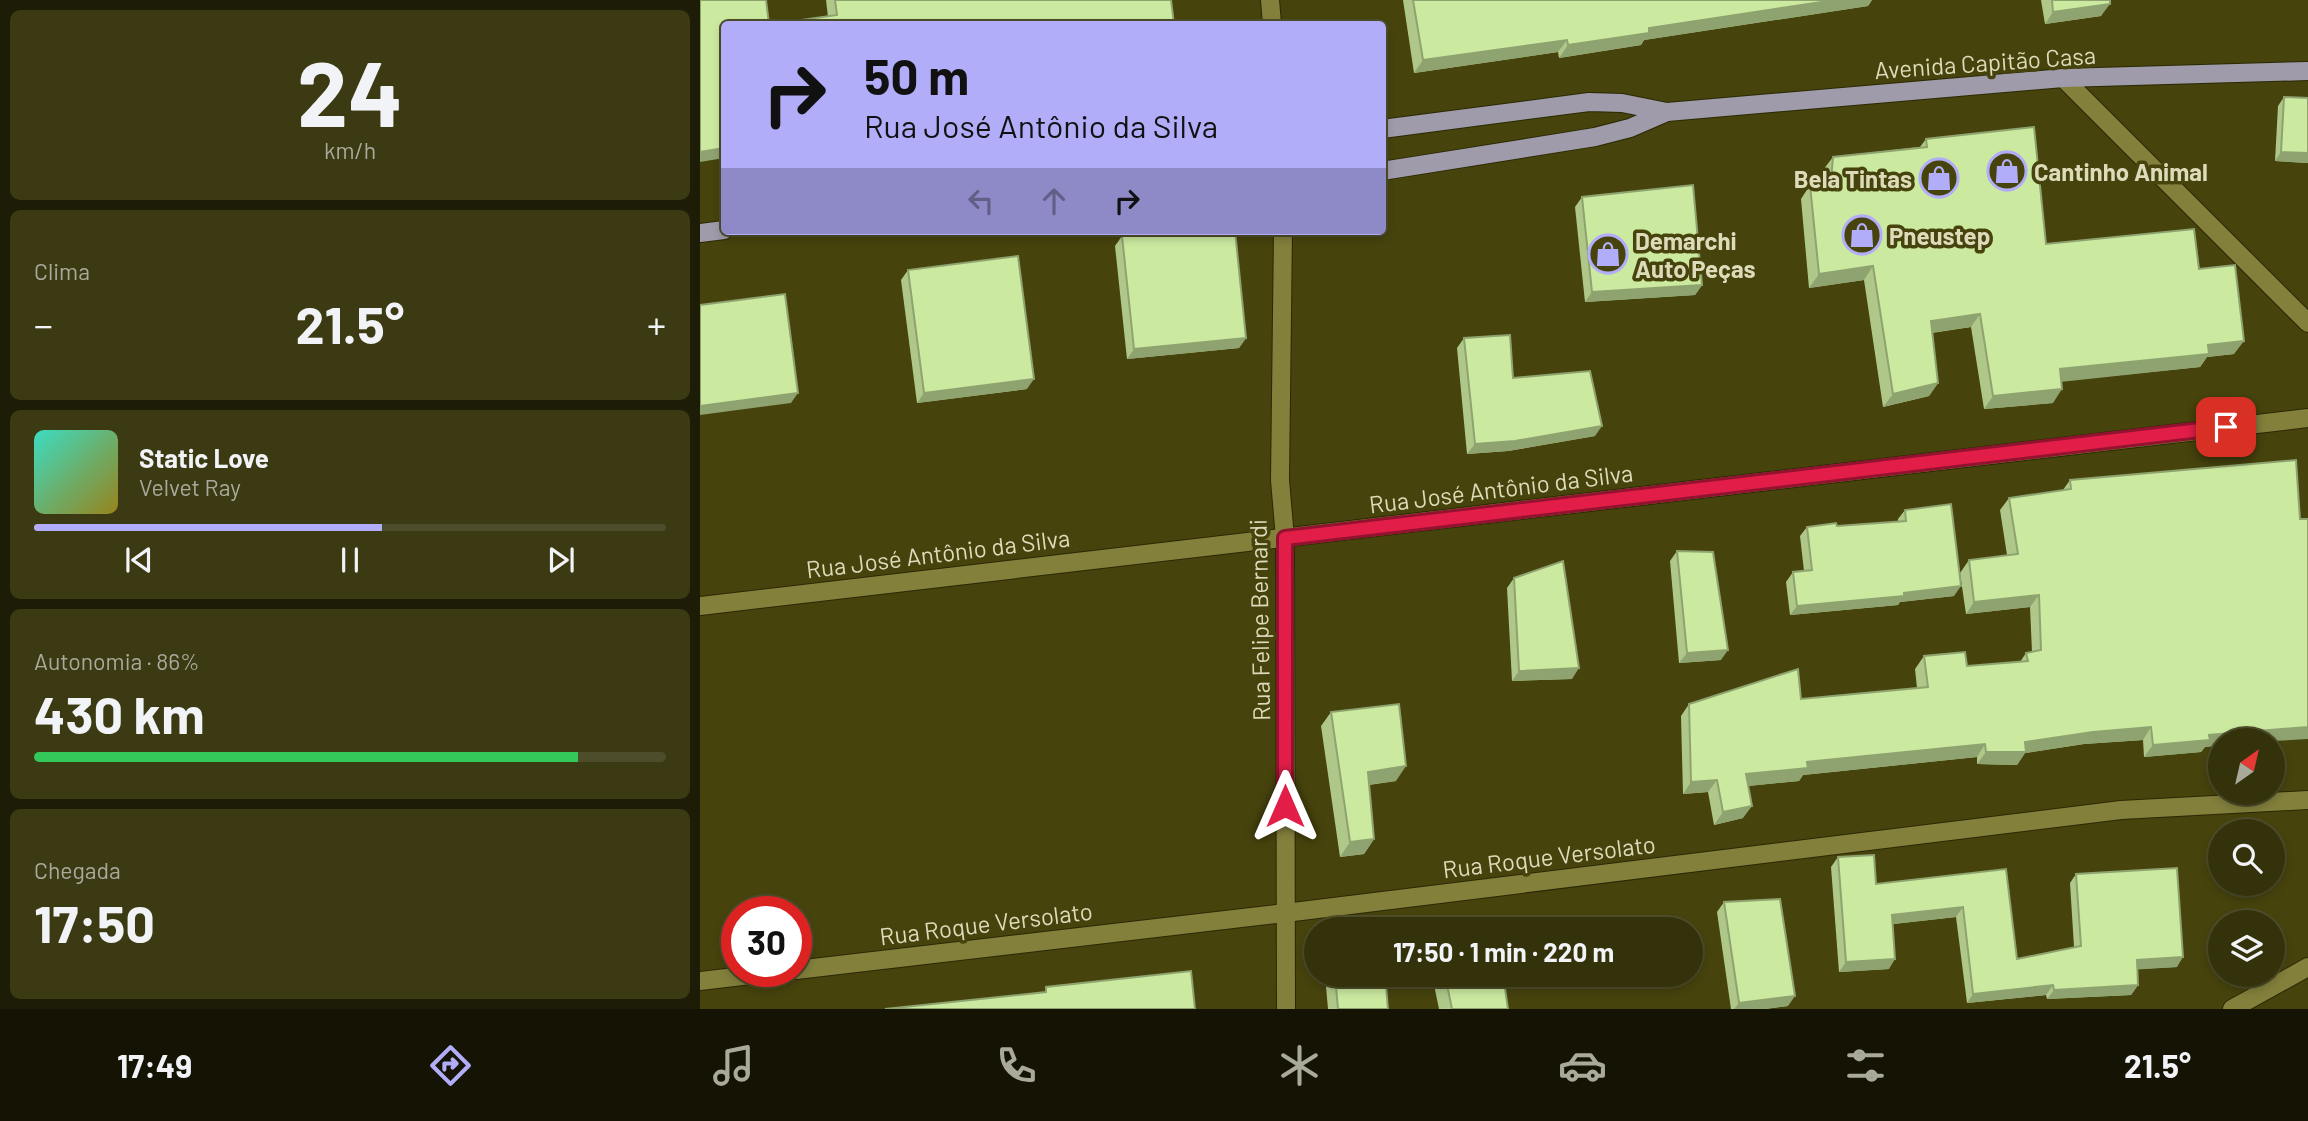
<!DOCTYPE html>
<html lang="pt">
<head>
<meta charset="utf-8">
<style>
  body { margin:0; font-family:Barlow,sans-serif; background:#3c3a13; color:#f1f3f6; height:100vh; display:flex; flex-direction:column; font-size:26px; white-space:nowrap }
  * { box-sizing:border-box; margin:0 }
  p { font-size:23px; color:#a9aa9c }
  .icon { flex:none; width:38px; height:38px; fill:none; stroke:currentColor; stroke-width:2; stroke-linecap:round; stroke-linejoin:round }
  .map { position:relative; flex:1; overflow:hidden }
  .drawer { display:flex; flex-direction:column; gap:10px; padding:10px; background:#1d1c06; width:700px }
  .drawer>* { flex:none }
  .guide { position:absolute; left:21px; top:21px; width:665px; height:214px; border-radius:7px; box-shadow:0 4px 10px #0003,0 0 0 2px #4e4d2b; background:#b2adf9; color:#111; overflow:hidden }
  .needle { width:46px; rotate:34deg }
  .controls { position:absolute; left:1508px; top:728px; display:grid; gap:14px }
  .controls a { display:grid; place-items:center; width:77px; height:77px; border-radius:50%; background:#34320a; box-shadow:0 4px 10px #0003,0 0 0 2px #4e4d2b; font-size:35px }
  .speed { position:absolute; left:21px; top:896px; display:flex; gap:14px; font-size:35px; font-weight:700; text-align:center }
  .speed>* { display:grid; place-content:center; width:91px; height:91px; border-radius:50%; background:#34320a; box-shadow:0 4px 10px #0003,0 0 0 2px #4e4d2b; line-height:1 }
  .speed .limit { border:10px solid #d22; background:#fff; color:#111 }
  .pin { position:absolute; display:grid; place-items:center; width:60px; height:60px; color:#fff; margin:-30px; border-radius:14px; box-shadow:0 4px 10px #0006 }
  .me { position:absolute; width:77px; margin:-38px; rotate:0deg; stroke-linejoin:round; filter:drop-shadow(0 0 5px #0008) }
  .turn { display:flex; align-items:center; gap:24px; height:147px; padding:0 28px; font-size:32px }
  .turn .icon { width:91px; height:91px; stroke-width:2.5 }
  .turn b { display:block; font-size:49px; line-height:60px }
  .lanes { display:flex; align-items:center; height:66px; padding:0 28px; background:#0003; justify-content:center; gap:35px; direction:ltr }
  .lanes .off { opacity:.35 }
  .big { font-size:52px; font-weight:700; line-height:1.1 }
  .drawer .card { flex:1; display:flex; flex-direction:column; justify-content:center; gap:10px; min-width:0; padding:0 24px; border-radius:10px; background:#3c3a13 }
  .drawer .dial { align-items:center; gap:0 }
  .dial b { font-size:91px; line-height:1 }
  .song { display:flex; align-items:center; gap:21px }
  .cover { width:84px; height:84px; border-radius:10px; background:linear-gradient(135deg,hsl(170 70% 55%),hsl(50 70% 35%)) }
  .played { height:7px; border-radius:4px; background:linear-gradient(90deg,#b2adf9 55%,#4e4d2b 55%) }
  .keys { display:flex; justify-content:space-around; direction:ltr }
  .heat { display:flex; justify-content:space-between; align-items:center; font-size:38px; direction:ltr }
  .charge { height:10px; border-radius:5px; background:linear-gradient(90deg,#34c759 86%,#4e4d2b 0) }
  .trip { position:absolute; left:604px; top:917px; width:399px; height:70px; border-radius:35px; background:#34320a; box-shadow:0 4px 10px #0003,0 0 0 2px #4e4d2b; font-weight:700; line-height:70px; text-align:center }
  .menu { display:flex; height:112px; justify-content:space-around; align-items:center; background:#151404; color:#a9aa9c }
  .menu .icon { width:49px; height:49px }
  .menu .current { color:#b2adf9 }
  .menu b { font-size:32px; color:#f1f3f6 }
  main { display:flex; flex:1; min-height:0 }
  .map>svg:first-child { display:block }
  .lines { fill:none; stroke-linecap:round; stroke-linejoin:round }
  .minor-casing { stroke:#2b2904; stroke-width:20 }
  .major-casing { stroke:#2b2904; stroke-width:20 }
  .minor { stroke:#83803c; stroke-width:18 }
  .major { stroke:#9f9baa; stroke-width:18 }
  .wall { fill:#afc889 }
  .shaded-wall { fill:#8ea36f }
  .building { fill:#cbe99f; stroke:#8ea36f; stroke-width:2 }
  .route-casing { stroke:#92132f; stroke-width:18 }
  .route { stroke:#e11d48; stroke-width:12 }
  .labels { text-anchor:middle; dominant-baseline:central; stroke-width:7; stroke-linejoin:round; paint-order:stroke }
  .street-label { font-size:24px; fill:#dddcba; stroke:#46430d }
  .poi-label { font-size:24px; font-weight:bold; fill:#dddcba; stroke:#46430d; text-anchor:start }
</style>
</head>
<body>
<main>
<section class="drawer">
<div class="card dial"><b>24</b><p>km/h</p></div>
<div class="card"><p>Clima</p>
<div class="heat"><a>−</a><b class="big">21.5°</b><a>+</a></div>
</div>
<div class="card">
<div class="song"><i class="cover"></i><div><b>Static Love</b><p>Velvet Ray</p></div></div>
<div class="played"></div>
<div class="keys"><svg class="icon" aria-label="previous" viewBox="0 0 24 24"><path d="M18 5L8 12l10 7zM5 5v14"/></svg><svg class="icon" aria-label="pause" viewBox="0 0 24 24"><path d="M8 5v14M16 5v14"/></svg><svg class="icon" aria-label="next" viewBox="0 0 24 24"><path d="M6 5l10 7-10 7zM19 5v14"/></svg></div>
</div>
<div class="card"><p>Autonomia · 86%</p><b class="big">430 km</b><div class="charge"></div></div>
<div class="card"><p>Chegada</p><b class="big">17:50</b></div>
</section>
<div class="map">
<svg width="1608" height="1009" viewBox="0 0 1608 1009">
  <rect width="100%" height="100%" fill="#46430d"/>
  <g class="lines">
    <g class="minor-casing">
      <g id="minor">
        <path d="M570,0L572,24"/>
        <path d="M1363,78L1608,323"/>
        <path d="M583,231L580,480L585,538L586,1009"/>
        <path d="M0,606L1608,418"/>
        <path d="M96,970L585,913L1421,810L1608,800"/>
        <path d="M0,981L85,971"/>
        <path d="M1532,1009L1608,967"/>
      </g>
    </g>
    <g class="major-casing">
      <g id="major">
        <path d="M682,129L889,102L922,103L967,112L1363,78L1608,71"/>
        <path d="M682,171L895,137L930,128L967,112"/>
        <path d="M0,233L24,230"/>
      </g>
    </g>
    <use href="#minor" class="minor"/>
    <use href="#major" class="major"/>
  </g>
  <g class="wall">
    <path d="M126,0H471L128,17Z"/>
    <path d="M703,0H1172L1168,6L944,40L941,45L859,58L858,52L714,73Z"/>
    <path d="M1341,0H1410L1401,16L1345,24Z"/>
    <path d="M1584,97L1608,98V163L1575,161L1578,106Z"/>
    <path d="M1226,139L1346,244L1499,269L1534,354L1507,357L1500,367L1361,381L1353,403L1284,409L1271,327L1232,333L1238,383L1229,396L1183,407L1164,280L1109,288L1101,199L1110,185L1122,183L1123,170L1133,157L1220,147Z"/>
    <path d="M882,197L1002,285L995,295L885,302L875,207Z"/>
    <path d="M422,236L546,338L539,348L427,359L415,246Z"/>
    <path d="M208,270L327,389L217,403L201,280Z"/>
    <path d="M764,338L813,378L895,436L808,451L767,454L757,348Z"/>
    <path d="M1370,480L1521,740V745L1505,747L1501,752L1444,757L1443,740L1384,744L1325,753L1317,765L1277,764V757L1103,775L1099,781L1048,786L1043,818L1014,825L1008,792L983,794L981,716L989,704L1101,699L1217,688L1215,669L1224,656L1267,666L1320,662L1326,653L1332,652L1330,607L1266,614L1260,573L1269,560L1307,555L1300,510L1309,498L1363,490Z"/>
    <path d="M1205,510L1254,596L1200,602L1198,605L1090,615L1086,582L1093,572L1104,571L1100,536L1107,527L1137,526L1198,522V519Z"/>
    <path d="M977,551L1021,660L979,663L970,561Z"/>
    <path d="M814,578L872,679L812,681L807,588Z"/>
    <path d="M631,712L696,781L669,785L674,839L664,854L640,857L621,726Z"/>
    <path d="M1138,857L1176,884L1306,869L1317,959L1374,947L1370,883L1376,874L1477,967L1437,969L1438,985L1431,995L1347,999L1346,995L1267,1003L1256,917L1193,924L1189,969L1139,972L1131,867Z"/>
    <path d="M1024,902L1088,1006L1065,1009H1031L1017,912Z"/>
    <path d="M625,975H685L688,1009H628Z"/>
    <path d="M732,975H803L808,1009H739Z"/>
  </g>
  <g class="shaded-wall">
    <path d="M1135,0H1172L1168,6L944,40L941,45L859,58L868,45L949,28Z"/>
    <path d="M1410,4L1401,16L1345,24L1353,12Z"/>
    <path d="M867,40L858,52L714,73L723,60Z"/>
    <path d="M24,148V158L0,162V152Z"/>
    <path d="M1581,152L1608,153V163L1575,161Z"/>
    <path d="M1173,266L1164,280L1109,288L1119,274Z"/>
    <path d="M1002,285L995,295L885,302L892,292Z"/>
    <path d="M1280,314L1271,327L1221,334L1231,321Z"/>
    <path d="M546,338L539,348L427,359L434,349Z"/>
    <path d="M1544,341L1534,354L1507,357L1500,367L1351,383L1360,369L1508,345Z"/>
    <path d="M334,379L327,389L217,403L224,393Z"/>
    <path d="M1238,383L1229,396L1183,407L1193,394Z"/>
    <path d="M1362,389L1353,403L1284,409L1293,396Z"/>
    <path d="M98,393L91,403L0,415V406Z"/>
    <path d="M902,426L895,436L808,451L767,454L775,444Z"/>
    <path d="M1261,586L1254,596L1200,602L1198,605L1090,615L1097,606Z"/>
    <path d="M1339,595L1330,607L1266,614L1274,602Z"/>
    <path d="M1028,650L1021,660L979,663L987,653Z"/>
    <path d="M879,668L872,679L812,681L819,671Z"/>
    <path d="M1451,727L1443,740L1384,744L1325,753L1317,765L1277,764L1286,752L1325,742L1393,732Z"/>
    <path d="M1608,727V739L1573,741L1521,740V745L1505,747L1501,752L1444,757L1453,745L1509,735Z"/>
    <path d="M1285,744L1277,757L1103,775L1099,781L1038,787L1046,774L1107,762Z"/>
    <path d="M706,766L696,781L658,786L668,772Z"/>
    <path d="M1017,780L1008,792L983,794L991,782Z"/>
    <path d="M1052,806L1043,818L1014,825L1023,812Z"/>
    <path d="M674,839L664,854L640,857L650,842Z"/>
    <path d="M1263,907L1256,917L1185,925L1192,915Z"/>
    <path d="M1483,957L1477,967L1430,970L1437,960Z"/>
    <path d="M1195,959L1189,969L1139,972L1146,962Z"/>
    <path d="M1353,985L1346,995L1267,1003L1273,994Z"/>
    <path d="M1438,985L1431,995L1347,999L1354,990Z"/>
    <path d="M1095,996L1088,1006L1065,1009H1034L1039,1003Z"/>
  </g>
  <g class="building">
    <path d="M0,0H66L69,24H24V148L0,152Z"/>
    <path d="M135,0H471L474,24H73L137,15Z"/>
    <path d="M713,0H1135L949,28V33L868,45L867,40L723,60Z"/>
    <path d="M1352,0H1410V4L1353,12Z"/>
    <path d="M1584,97L1608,98V153L1581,152Z"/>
    <path d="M1334,127L1346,244L1494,229L1499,269L1535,265L1544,341L1508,345L1509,354L1360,369L1362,389L1293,396L1280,314L1231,321L1238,383L1193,394L1173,266L1119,274L1110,185L1131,181L1133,157L1227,147L1226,139Z"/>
    <path d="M993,185L1002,285L892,292L882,197Z"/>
    <path d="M468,231H535L546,338L434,349L422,236Z"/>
    <path d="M318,256L334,379L224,393L208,270Z"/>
    <path d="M85,294L98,393L0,406V305Z"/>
    <path d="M810,335L813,378L890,371L902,426L815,441L775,444L764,338Z"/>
    <path d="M1596,460L1600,519H1608V727L1509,735L1510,740L1453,745L1451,727L1393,732L1325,742L1326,752H1286L1285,744L1107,762L1108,768L1046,774L1052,806L1023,812L1017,780L991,782L989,704L1098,669L1101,699L1228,687L1224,656L1265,652L1267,666L1328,661L1326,653L1341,650L1339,595L1274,602L1269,560L1318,554L1309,498L1371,489L1370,480Z"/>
    <path d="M1251,504L1261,586L1204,593V596L1097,606L1093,572L1112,570L1107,527L1136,523L1137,526L1206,521L1205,510Z"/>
    <path d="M977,551L1013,552L1028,650L987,653Z"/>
    <path d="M863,561L879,668L819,671L814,578Z"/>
    <path d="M699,704L706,766L668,772L674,839L650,842L631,712Z"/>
    <path d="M1174,855L1176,884L1306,869L1317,959L1381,946L1376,874L1477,868L1483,957L1437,960L1438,985L1354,990L1353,985L1273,994L1263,907L1192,915L1195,959L1146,962L1138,857Z"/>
    <path d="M1080,899L1095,996L1039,1003L1024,902Z"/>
    <path d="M795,923L796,929H763Z"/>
    <path d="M491,971L495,1009H185L346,992V987Z"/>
    <path d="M635,975H685L688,1009H638Z"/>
    <path d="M745,975H803L808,1009H752Z"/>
  </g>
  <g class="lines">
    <g class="route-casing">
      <path id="route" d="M585,806V538L1526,427"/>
    </g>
    <use href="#route" class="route"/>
  </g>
  <defs>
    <g id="shop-ring" transform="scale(2.0125)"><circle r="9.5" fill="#46430d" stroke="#b2adf9" stroke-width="1.5"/><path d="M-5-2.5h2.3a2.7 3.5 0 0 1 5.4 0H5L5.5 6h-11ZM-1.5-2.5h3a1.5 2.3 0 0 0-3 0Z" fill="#b2adf9"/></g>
  </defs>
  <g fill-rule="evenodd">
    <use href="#shop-ring" x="1307" y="171"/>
    <use href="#shop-ring" x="1239" y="178"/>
    <use href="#shop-ring" x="1162" y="235"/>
    <use href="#shop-ring" x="908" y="254"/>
  </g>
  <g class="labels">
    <g class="street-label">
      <text transform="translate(1285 62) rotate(-4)">Avenida Capitão Casa</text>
      <text transform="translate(801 488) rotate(-7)">Rua José Antônio da Silva</text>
      <text transform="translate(238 553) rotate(-7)">Rua José Antônio da Silva</text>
      <text transform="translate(559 620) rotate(-91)">Rua Felipe Bernardi</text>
      <text transform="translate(849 856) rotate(-7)">Rua Roque Versolato</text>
      <text transform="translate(286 923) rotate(-7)">Rua Roque Versolato</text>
    </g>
    <g class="poi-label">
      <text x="1334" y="171">Cantinho Animal</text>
      <text x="1212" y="178" text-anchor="end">Bela Tintas</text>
      <text x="1189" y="235">Pneustep</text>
      <text x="935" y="240">Demarchi<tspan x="935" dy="28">Auto Peças</tspan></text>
    </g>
  </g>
</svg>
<div class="controls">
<a><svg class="needle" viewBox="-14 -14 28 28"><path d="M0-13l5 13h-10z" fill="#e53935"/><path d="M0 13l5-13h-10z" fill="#a9aa9c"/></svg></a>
<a><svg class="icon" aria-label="search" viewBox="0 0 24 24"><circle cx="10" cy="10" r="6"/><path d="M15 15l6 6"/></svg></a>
<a><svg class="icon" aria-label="layers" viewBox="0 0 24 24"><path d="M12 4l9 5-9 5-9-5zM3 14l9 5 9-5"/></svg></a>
</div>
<div class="speed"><div class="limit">30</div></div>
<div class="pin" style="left:1526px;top:427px;background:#d93025"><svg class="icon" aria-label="arrive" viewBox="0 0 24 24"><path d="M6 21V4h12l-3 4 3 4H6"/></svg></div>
<svg class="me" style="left:585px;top:806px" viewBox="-20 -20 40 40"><path d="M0-17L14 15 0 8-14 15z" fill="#e11d48" stroke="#fff" stroke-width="4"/></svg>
<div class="trip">17:50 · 1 min · 220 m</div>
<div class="guide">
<div class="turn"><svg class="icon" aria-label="right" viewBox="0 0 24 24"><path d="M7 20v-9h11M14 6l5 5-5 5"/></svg><div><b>50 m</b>Rua José Antônio da Silva</div></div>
<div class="lanes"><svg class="icon off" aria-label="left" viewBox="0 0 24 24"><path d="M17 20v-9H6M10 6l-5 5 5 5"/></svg><svg class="icon off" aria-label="ahead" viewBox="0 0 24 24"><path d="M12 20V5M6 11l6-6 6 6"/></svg><svg class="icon" aria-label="right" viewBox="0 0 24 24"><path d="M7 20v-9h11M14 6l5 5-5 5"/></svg></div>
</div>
</div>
</main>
<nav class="menu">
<b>17:49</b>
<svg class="icon current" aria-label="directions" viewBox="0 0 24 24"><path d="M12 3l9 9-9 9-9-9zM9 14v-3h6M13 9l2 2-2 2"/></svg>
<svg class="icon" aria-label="music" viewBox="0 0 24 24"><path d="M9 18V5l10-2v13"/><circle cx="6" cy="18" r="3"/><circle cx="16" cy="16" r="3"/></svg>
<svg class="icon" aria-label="phone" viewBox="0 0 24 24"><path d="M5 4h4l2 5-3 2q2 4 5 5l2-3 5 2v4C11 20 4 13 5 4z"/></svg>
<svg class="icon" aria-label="climate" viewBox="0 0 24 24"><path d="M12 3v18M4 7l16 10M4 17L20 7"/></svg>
<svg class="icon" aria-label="car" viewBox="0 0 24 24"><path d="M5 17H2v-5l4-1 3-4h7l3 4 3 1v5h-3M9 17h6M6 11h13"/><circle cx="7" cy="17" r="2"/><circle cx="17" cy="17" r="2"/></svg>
<svg class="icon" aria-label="filters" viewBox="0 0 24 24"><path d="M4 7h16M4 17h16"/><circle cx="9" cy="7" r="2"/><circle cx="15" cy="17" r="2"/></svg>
<b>21.5°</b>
</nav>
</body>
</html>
